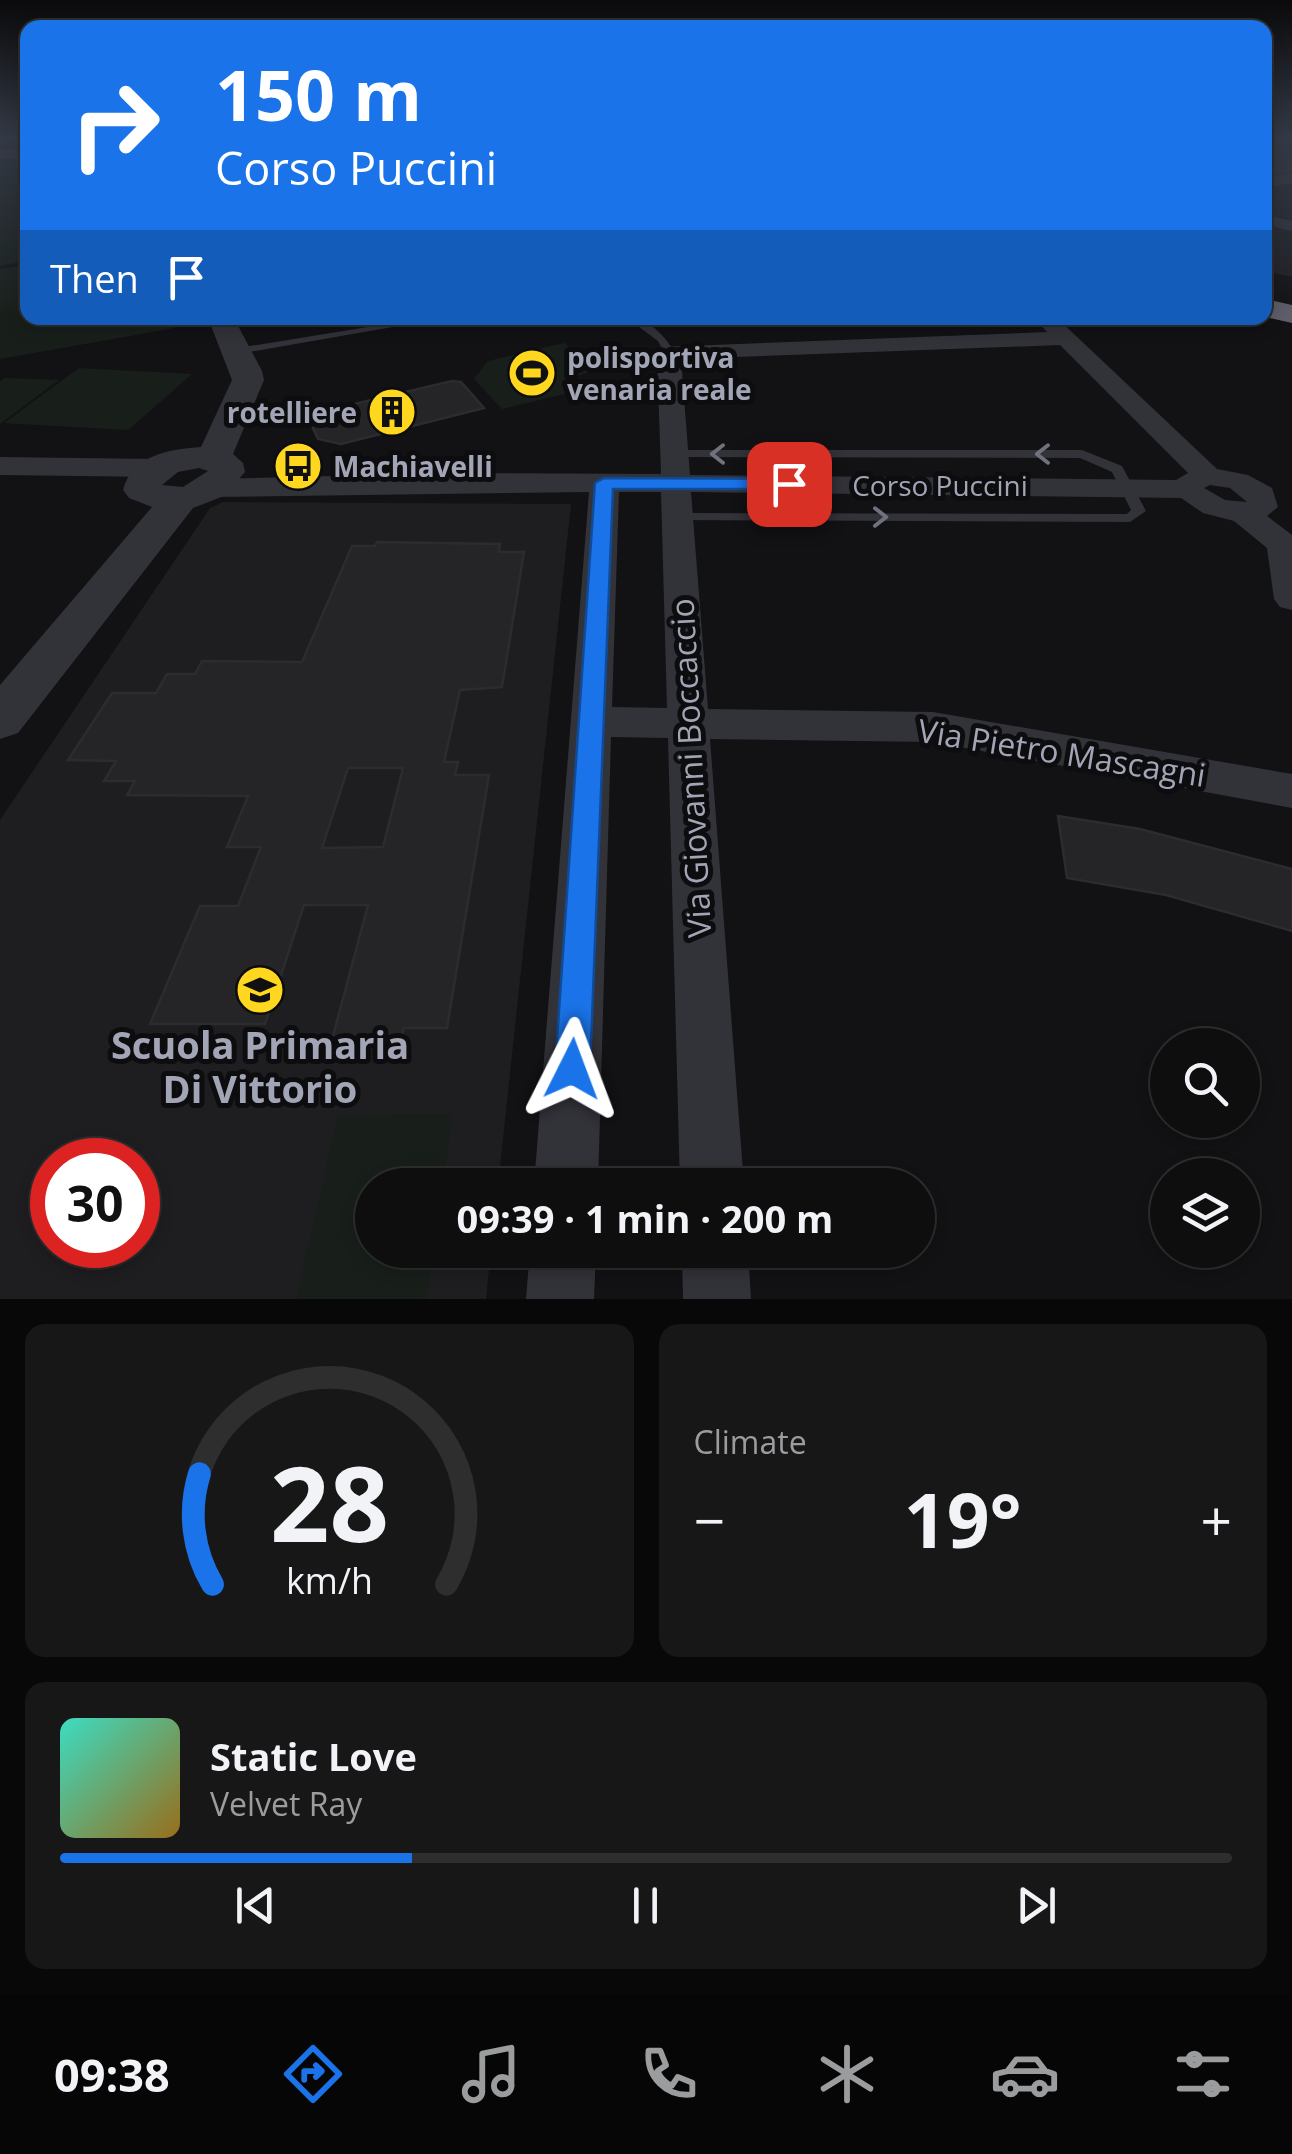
<!DOCTYPE html>
<html lang="en">
<head>
<meta charset="utf-8">
<style>
  body { margin:0; font-family:"Open Sans",sans-serif; background:#171718; color:#f1f3f6; height:100vh; display:flex; flex-direction:column; font-size:38px; white-space:nowrap }
  * { box-sizing:border-box; margin:0 }
  p { font-size:32px; color:#9b9c9e }
  .icon { flex:none; width:55px; height:55px; fill:none; stroke:currentColor; stroke-width:2; stroke-linecap:round; stroke-linejoin:round }
  .map { position:relative; height:1299px; overflow:hidden }
  .panel { display:flex; flex-direction:column; gap:25px; padding:25px; background:#080808; flex:1 }
  .panel>* { flex:none }
  .guide { position:absolute; left:20px; top:20px; width:1252px; height:305px; border-radius:20px; box-shadow:0 5px 15px #0003,0 0 0 2px #2e2e2f; background:#1a73e8; color:#fff; overflow:hidden }
  .fabs { position:absolute; left:1150px; top:1028px; display:grid; gap:20px }
  .fabs a { display:grid; place-items:center; width:110px; height:110px; border-radius:50%; background:#0e0e0f; box-shadow:0 5px 15px #0003,0 0 0 2px #2e2e2f; font-size:50px }
  .speed { position:absolute; left:30px; top:1138px; display:flex; gap:20px; font-size:50px; font-weight:700; text-align:center }
  .speed>* { display:grid; place-content:center; width:130px; height:130px; border-radius:50%; background:#0e0e0f; box-shadow:0 5px 15px #0003,0 0 0 2px #2e2e2f; line-height:1 }
  .speed .limit { border:15px solid #d22; background:#fff; color:#111 }
  .pin { position:absolute; display:grid; place-items:center; width:85px; height:85px; color:#fff; margin:-42px; border-radius:20px; box-shadow:0 5px 15px #0006 }
  .me { position:absolute; width:110px; margin:-55px; rotate:3deg; stroke-linejoin:round; filter:drop-shadow(0 0 8px #0008) }
  .turn { display:flex; align-items:center; gap:35px; height:210px; padding:0 30px; font-size:45px }
  .turn .icon { width:130px; height:130px; stroke-width:2.5 }
  .turn b { display:block; font-size:70px; line-height:85px }
  .then { display:flex; align-items:center; height:95px; padding:0 30px; background:#0003; gap:20px; font-size:38px }
  .big { font-size:75px; font-weight:700; line-height:1.1 }
  .panel .card { flex:1; display:flex; flex-direction:column; justify-content:center; gap:15px; min-width:0; padding:0 35px; border-radius:20px; background:#171718 }
  .panel .dial { align-items:center; gap:0 }
  .dial svg { height:260px; overflow:visible; fill:none; stroke:#2e2e2f; stroke-width:7; stroke-linecap:round; text-anchor:middle }
  .dial text { fill:#f1f3f6; stroke:none }
  .song { display:flex; align-items:center; gap:30px }
  .cover { width:120px; height:120px; border-radius:15px; background:linear-gradient(135deg,hsl(170 70% 55%),hsl(40 70% 35%)) }
  .played { height:10px; border-radius:5px; background:linear-gradient(90deg,#1a73e8 30%,#2e2e2f 30%) }
  .keys { display:flex; justify-content:space-around; direction:ltr }
  .heat { display:flex; justify-content:space-between; align-items:center; font-size:55px; direction:ltr }
  .panel .tiles { flex:1; display:grid; gap:25px; grid-template-columns:1fr 1fr }
  .card:last-child { grid-column:span 2 }
  .trip { position:absolute; left:355px; top:1168px; width:580px; height:100px; border-radius:50px; background:#0e0e0f; box-shadow:0 5px 15px #0003,0 0 0 2px #2e2e2f; font-weight:700; line-height:100px; text-align:center }
  .menu { display:flex; height:160px; justify-content:space-around; align-items:center; background:#060606; color:#9b9c9e }
  .menu .icon { width:70px; height:70px }
  .menu .current { color:#1a73e8 }
  .menu b { font-size:45px; color:#f1f3f6 }
  .map>svg:first-child { display:block }
  .built { fill:#1e1e21; fill-rule:evenodd }
  .green { fill:#181f1a }
  .building { fill:#252528; stroke:#2c2c30; stroke-width:2.5; fill-rule:evenodd }
  .lines { fill:none; stroke-linecap:round; stroke-linejoin:round }
  .service { fill:#323239; fill-rule:evenodd }
  .minor { fill:#323239; fill-rule:evenodd }
  .tertiary { fill:#323239; fill-rule:evenodd }
  .motorway { fill:#5e5f6a; fill-rule:evenodd }
  .oneway { stroke:#70717e }
  .route { fill:#1a73e8; stroke:#114b97; stroke-width:2.5 }
  .labels { text-anchor:middle; dominant-baseline:central; stroke-width:10; stroke-linejoin:round; paint-order:stroke }
  .far-poi-label { font-size:28px; font-weight:bold; fill:#a2a5b6; stroke:#0d0d0f; text-anchor:start }
  .far-street-label { font-size:28px; fill:#a2a5b6; stroke:#0d0d0f }
  .street-label { font-size:32px; fill:#a2a5b6; stroke:#0d0d0f }
  .near-poi-label { font-size:38px; font-weight:bold; fill:#a2a5b6; stroke:#0d0d0f }
</style>
</head>
<body>
<div class="map">
<svg width="1292" height="1299" viewBox="0 0 1292 1299">
  <rect width="100%" height="100%" fill="#121214"/>
  <g class="built">
    <path d="M1265,139H1292V277L1265,271Z"/>
    <path d="M223,502L571,504L498,1185H372V1250H491L486,1299H0V820L210,508ZM52,1160H138V1245H52Z"/>
  </g>
  <g class="green">
    <path d="M0,158L28,159L27,261L0,266Z"/>
    <path d="M27,265L28,318H171L175,328L0,359V269Z"/>
    <path d="M564,343L599,369L573,377L578,381L565,385L569,393L502,409L474,379L488,361Z"/>
    <path d="M79,368L192,374L128,430L4,423Z"/>
    <path d="M5,378L59,380L0,424V381Z"/>
    <path d="M453,1114L443,1185H372V1250H433L427,1299H296L338,1116Z"/>
  </g>
  <g class="building">
    <path d="M1265,144L1292,151V170L1265,174Z"/>
    <path d="M452,381L461,382L484,408L341,444L318,439L307,415Z"/>
    <path d="M377,542L500,544L499,552H524L502,687L460,690L444,762H458L455,775H489L447,1028H404L402,1036H333L368,905H304L265,1024H150L200,906H238L261,847H227L248,796L127,795L135,781H104L116,761L68,760L112,693H156L167,674H195L202,661L302,662L352,546H375ZM348,768H403L383,847L322,848Z"/>
    <path d="M1058,816L1140,829L1292,869V931L1166,895L1067,878Z"/>
  </g>
  <g class="lines">
    <g class="service">
      <path d="M423,318H444L238,354L233,351L238,348Z"/>
      <path d="M627,318C647,317 665,335 674,352L673,354H665L658,341Z"/>
      <path d="M675,450H1082L1122,466L1146,511L1130,522L678,520L673,519V513L1127,514L1131,510L1112,472L1080,458L670,457L668,454Z"/>
    </g>
    <g class="minor">
      <path d="M0,139H9L0,144Z"/>
      <path d="M1292,173V183L1265,188V178Z"/>
      <path d="M1265,215L1292,221V231L1265,225Z"/>
      <path d="M1039,318H1057L1217,469L1248,475L1272,488L1278,507L1267,516L1292,535V610L1280,607L1274,599L1267,548L1234,521L1203,513L1181,498L691,492L708,709L933,712L1292,774V808L933,742L710,739L744,1185H680L668,738L611,737L598,1185H534L589,492L212,497L201,494L197,488L201,482L212,479L450,473L661,474L657,352L661,347L1047,332L1037,321ZM1060,345L1188,473L1176,480L690,475L681,359ZM1210,485L1230,488L1247,502L1225,500L1204,488ZM619,492H661L667,708L612,707Z"/>
      <path d="M0,457L156,459L166,462L170,468L166,474L156,477L0,475Z"/>
      <path d="M530,1250H596L594,1299H526Z"/>
      <path d="M682,1250H748L751,1299H683Z"/>
    </g>
    <g class="tertiary">
      <rect x="0" y="149" width="28" height="10"/>
      <path d="M208,318H234L262,371L264,380L233,454L243,463L245,472L224,496L193,508L18,733L0,739V685L152,507L129,498L123,490C132,455 170,449 201,447L232,380ZM199,468L208,471L183,487L162,485L178,472Z"/>
    </g>
    <path class="motorway" d="M1265,299L1292,305V323L1265,317Z"/>
  </g>
  <defs><path id="oneway-chevron" d="M-2-3.5L2.5 0L-2 3.5" fill="none" stroke-width="1.6" stroke-linecap="round" stroke-linejoin="round" transform="scale(2.5)"/></defs>
  <g class="oneway">
    <use href="#oneway-chevron" transform="translate(718 454) rotate(-180)"/>
    <use href="#oneway-chevron" transform="translate(1043 454) rotate(-180)"/>
    <use href="#oneway-chevron" transform="translate(880 517)"/>
  </g>
  <linearGradient id="sky" x2="0" y2="1"><stop stop-color="#0a0a0b"/><stop offset="0.43" stop-color="#333945"/><stop offset="1" stop-color="#333945" stop-opacity="0"/></linearGradient>
  <rect width="1292" height="321" fill="url(#sky)"/>
  <path class="route" d="M604,478L789,479L798,484L789,489H613L590,1069L585,1082L572,1087L560,1082L555,1069L595,483Z"/>
  <defs>
    <g id="stadium-disc" transform="scale(2.5)"><circle r="9.5" fill="#ffd71e" stroke="#0d0d0f"/><path d="M0-5a6.5 5 0 1 0 0 10a6.5 5 0 1 0 0-10ZM-3.5-1.8h7v3.6h-7Z" fill="#111"/></g>
    <g id="building-disc" transform="scale(2.5)"><circle r="9.5" fill="#ffd71e" stroke="#0d0d0f"/><path d="M-4-6H4V6H1V3H-1V6H-4ZM-2.5-4.3h1.7v1.8h-1.7ZM.8-4.3h1.7v1.8H.8ZM-2.5-1h1.7V.8h-1.7ZM.8-1h1.7V.8H.8Z" fill="#111"/></g>
    <g id="bus-disc" transform="scale(2.5)"><circle r="9.5" fill="#ffd71e" stroke="#0d0d0f"/><path d="M-5-6H5V4H4V6H2V4H-2V6H-4V4H-5ZM-3.5-4V0h7V-4ZM-3.5 1.2v1.5H-2V1.2ZM2 1.2v1.5H3.5V1.2Z" fill="#111"/></g>
    <g id="school-disc" transform="scale(2.5)"><circle r="9.5" fill="#ffd71e" stroke="#0d0d0f"/><path d="M0-5L7-2L0 1L-7-2ZM-4 1L0 2.5L4 1V4Q0 6-4 4Z" fill="#111"/></g>
  </defs>
  <g fill-rule="evenodd">
    <use href="#stadium-disc" x="532" y="373"/>
    <use href="#building-disc" x="392" y="412"/>
    <use href="#bus-disc" x="298" y="466"/>
    <use href="#school-disc" x="260" y="990"/>
  </g>
  <g class="labels">
    <g class="far-poi-label">
      <text x="567" y="357">polisportiva<tspan x="567" dy="32">venaria reale</tspan></text>
      <text x="357" y="412" text-anchor="end">rotelliere</text>
      <text x="333" y="466">Machiavelli</text>
    </g>
    <g class="far-street-label">
      <text x="940" y="485">Corso Puccini</text>
    </g>
    <g class="street-label">
      <text transform="translate(1062 752) rotate(9)">Via Pietro Mascagni</text>
      <text transform="translate(690 768) rotate(-93)">Via Giovanni Boccaccio</text>
    </g>
    <g class="near-poi-label">
      <text x="260" y="1044">Scuola Primaria<tspan x="260" dy="44">Di Vittorio</tspan></text>
    </g>
  </g>
</svg>
<div class="fabs">
<a><svg class="icon" aria-label="search" viewBox="0 0 24 24"><circle cx="10" cy="10" r="6"/><path d="M15 15l6 6"/></svg></a>
<a><svg class="icon" aria-label="layers" viewBox="0 0 24 24"><path d="M12 4l9 5-9 5-9-5zM3 14l9 5 9-5"/></svg></a>
</div>
<div class="speed"><div class="limit">30</div></div>
<div class="pin" style="left:789px;top:484px;background:#d93025"><svg class="icon" aria-label="arrive" viewBox="0 0 24 24"><path d="M6 21V4h12l-3 4 3 4H6"/></svg></div>
<svg class="me" style="left:572px;top:1069px" viewBox="-20 -20 40 40"><path d="M0-17L14 15 0 8-14 15z" fill="#1a73e8" stroke="#fff" stroke-width="4"/></svg>
<div class="trip">09:39 · 1 min · 200 m</div>
<div class="guide">
<div class="turn"><svg class="icon" aria-label="right" viewBox="0 0 24 24"><path d="M7 20v-9h11M14 6l5 5-5 5"/></svg><div><b>150 m</b>Corso Puccini</div></div>
<div class="then">Then<svg class="icon" aria-label="arrive" viewBox="0 0 24 24"><path d="M6 21V4h12l-3 4 3 4H6"/></svg></div>
</div>
</div>
<section class="panel">
<div class="tiles">
<div class="card dial"><svg viewBox="0 0 100 80">
<path d="M14 69A42 42 0 1 1 86 69"/>
<path d="M14 69A42 42 0 0 1 10 35" stroke="#1a73e8"/>
<text x="50" y="56" font-size="32" font-weight="700">28</text>
<text x="50" y="72" font-size="11">km/h</text>
</svg></div>
<div class="card"><p>Climate</p>
<div class="heat"><a>−</a><b class="big">19°</b><a>+</a></div>
</div>
<div class="card">
<div class="song"><i class="cover"></i><div><b>Static Love</b><p>Velvet Ray</p></div></div>
<div class="played"></div>
<div class="keys"><svg class="icon" aria-label="previous" viewBox="0 0 24 24"><path d="M18 5L8 12l10 7zM5 5v14"/></svg><svg class="icon" aria-label="pause" viewBox="0 0 24 24"><path d="M8 5v14M16 5v14"/></svg><svg class="icon" aria-label="next" viewBox="0 0 24 24"><path d="M6 5l10 7-10 7zM19 5v14"/></svg></div>
</div>
</div>
</section>
<nav class="menu">
<b>09:38</b>
<svg class="icon current" aria-label="directions" viewBox="0 0 24 24"><path d="M12 3l9 9-9 9-9-9zM9 14v-3h6M13 9l2 2-2 2"/></svg>
<svg class="icon" aria-label="music" viewBox="0 0 24 24"><path d="M9 18V5l10-2v13"/><circle cx="6" cy="18" r="3"/><circle cx="16" cy="16" r="3"/></svg>
<svg class="icon" aria-label="phone" viewBox="0 0 24 24"><path d="M5 4h4l2 5-3 2q2 4 5 5l2-3 5 2v4C11 20 4 13 5 4z"/></svg>
<svg class="icon" aria-label="climate" viewBox="0 0 24 24"><path d="M12 3v18M4 7l16 10M4 17L20 7"/></svg>
<svg class="icon" aria-label="car" viewBox="0 0 24 24"><path d="M5 17H2v-5l4-1 3-4h7l3 4 3 1v5h-3M9 17h6M6 11h13"/><circle cx="7" cy="17" r="2"/><circle cx="17" cy="17" r="2"/></svg>
<svg class="icon" aria-label="filters" viewBox="0 0 24 24"><path d="M4 7h16M4 17h16"/><circle cx="9" cy="7" r="2"/><circle cx="15" cy="17" r="2"/></svg>
</nav>
</body>
</html>
